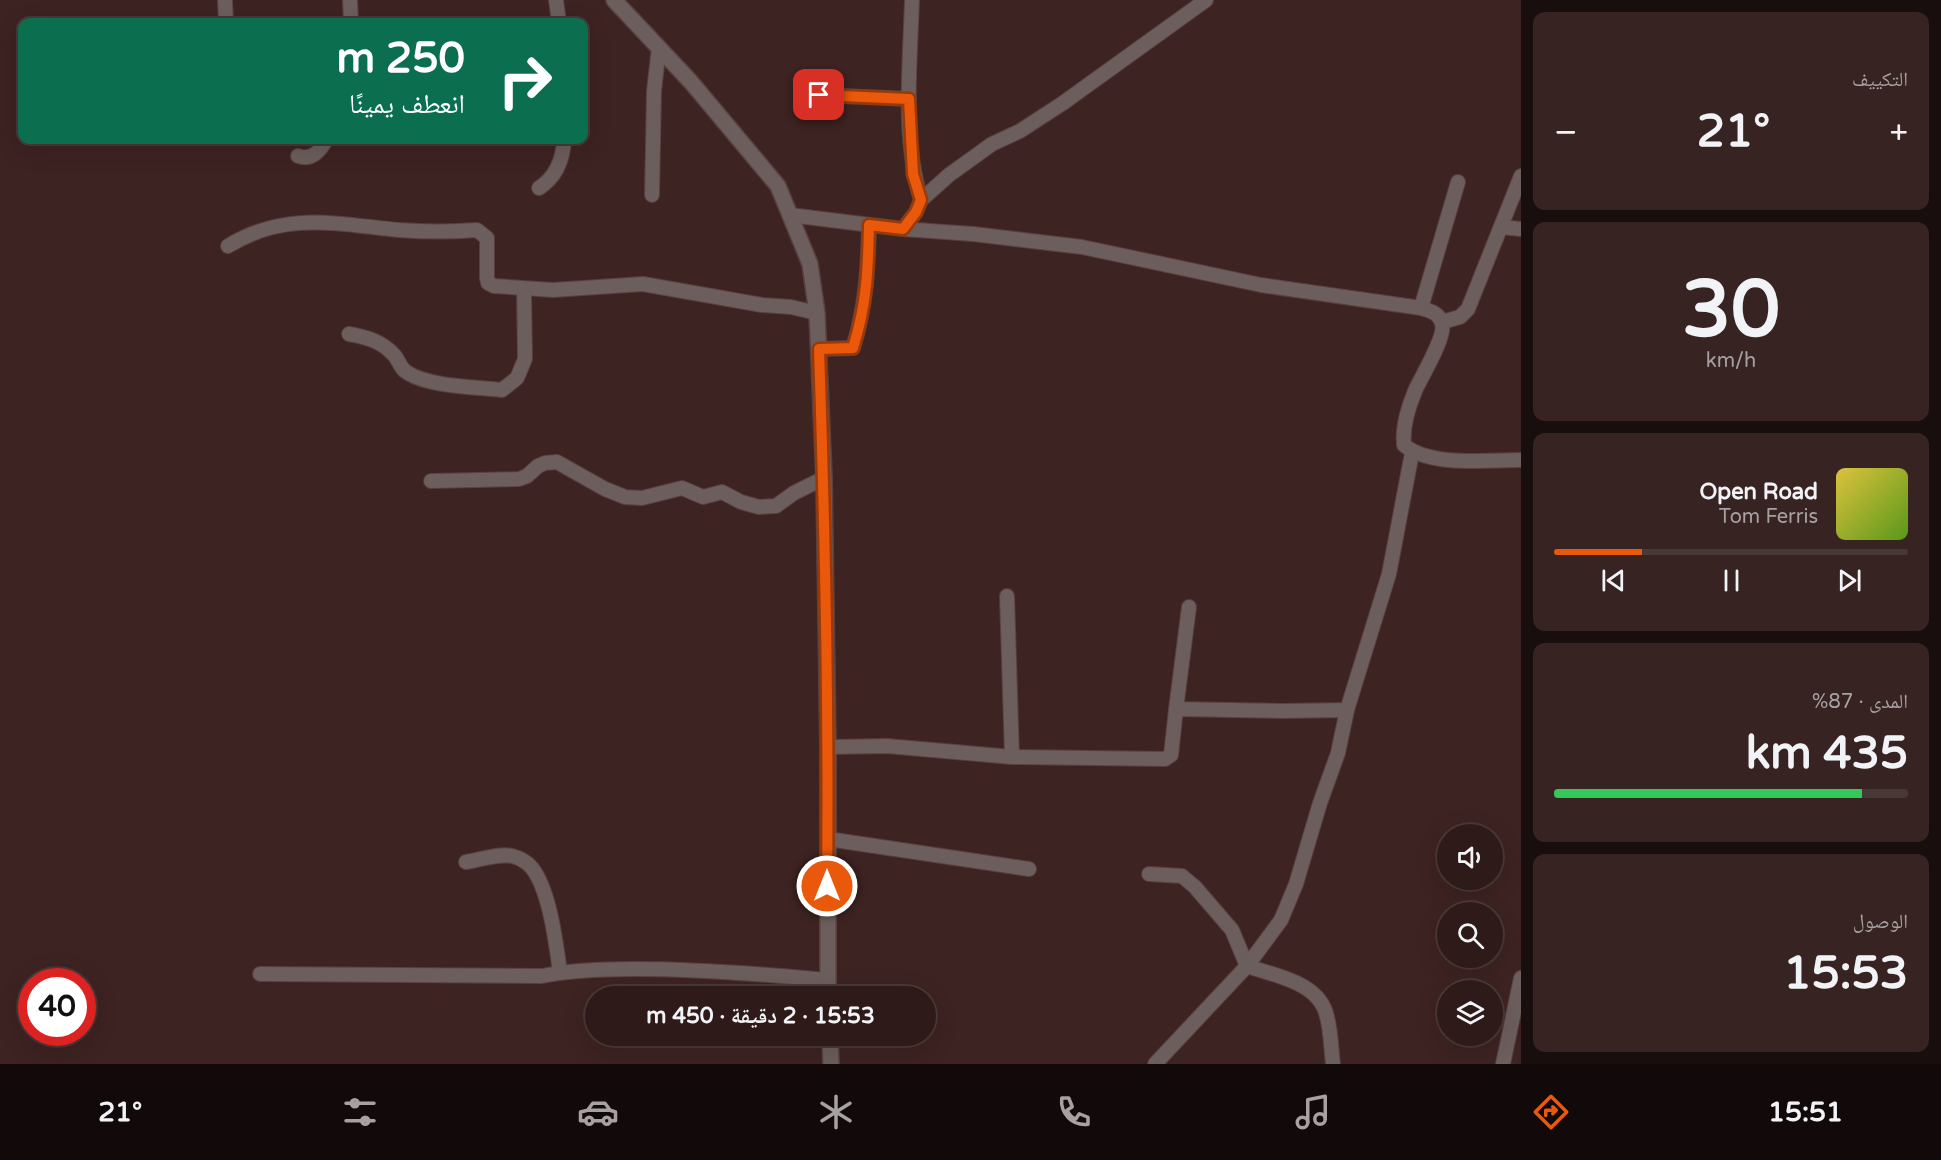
<!DOCTYPE html>
<html lang="ar">
<head>
<meta charset="utf-8">
<style>
  body { margin:0; font-family:"Varela Round","Noto Naskh Arabic",sans-serif; background:#362322; color:#f1f3f6; direction:rtl; height:100vh; display:flex; flex-direction:column; font-size:22px; white-space:nowrap }
  * { box-sizing:border-box; margin:0 }
  p { font-size:20px; color:#a7a1a2 }
  .icon { flex:none; width:33px; height:33px; fill:none; stroke:currentColor; stroke-width:2; stroke-linecap:round; stroke-linejoin:round }
  .map { position:relative; flex:1; overflow:hidden; direction:ltr }
  .panel { display:flex; flex-direction:column; gap:12px; padding:12px; background:#190e0e; width:420px }
  .panel>* { flex:none }
  .top-card { position:absolute; left:18px; top:18px; width:570px; height:126px; border-radius:12px; box-shadow:0 6px 24px #0002,0 0 0 2px #493838; direction:rtl; background:#0b6e4f; color:#fff; overflow:hidden }
  .tools { position:absolute; left:1437px; top:824px; display:grid; gap:12px }
  .tools a { display:grid; place-items:center; width:66px; height:66px; border-radius:50%; background:#2e1a19; box-shadow:0 6px 24px #0002,0 0 0 2px #493838; font-size:30px }
  .speed { position:absolute; left:18px; top:968px; display:flex; gap:12px; font-size:30px; font-weight:700; text-align:center }
  .speed>* { display:grid; place-content:center; width:78px; height:78px; border-radius:50%; background:#2e1a19; box-shadow:0 6px 24px #0002,0 0 0 2px #493838; line-height:1 }
  .speed .limit { border:9px solid #d22; background:#fff; color:#111 }
  .pin { position:absolute; display:grid; place-items:center; width:51px; height:51px; color:#fff; margin:-26px; border-radius:12px; box-shadow:0 3px 9px #0006 }
  .me { position:absolute; width:66px; margin:-33px; rotate:0deg; stroke-linejoin:round; filter:drop-shadow(0 0 4px #0008) }
  .turn { display:flex; align-items:center; gap:21px; height:126px; padding:0 24px; font-size:27px }
  .turn .icon { width:78px; height:78px; stroke-width:2.5 }
  .turn b { display:block; font-size:42px; line-height:51px }
  .big { font-size:45px; font-weight:700; line-height:1.1 }
  .panel .card { flex:1; display:flex; flex-direction:column; justify-content:center; gap:9px; min-width:0; padding:0 21px; border-radius:12px; background:#362322 }
  .panel .dial { align-items:center; gap:0 }
  .dial b { font-size:78px; line-height:1 }
  .song { display:flex; align-items:center; gap:18px }
  .cover { width:72px; height:72px; border-radius:9px; background:linear-gradient(135deg,hsl(50 70% 55%),hsl(90 70% 35%)) }
  .played { height:6px; border-radius:3px; background:linear-gradient(90deg,#ea580c 25%,#493838 25%) }
  .keys { display:flex; justify-content:space-around; direction:ltr }
  .heat { display:flex; justify-content:space-between; align-items:center; font-size:33px; direction:ltr }
  .charge { height:9px; border-radius:4px; background:linear-gradient(90deg,#34c759 87%,#493838 0) }
  .trip { position:absolute; left:585px; top:986px; width:351px; height:60px; border-radius:30px; background:#2e1a19; box-shadow:0 6px 24px #0002,0 0 0 2px #493838; font-weight:700; line-height:60px; text-align:center; direction:rtl }
  .tab-bar { display:flex; height:96px; justify-content:space-around; align-items:center; background:#120a0a; color:#a7a1a2 }
  .tab-bar .icon { width:42px; height:42px }
  .tab-bar .active { color:#ea580c }
  .tab-bar b { font-size:27px; color:#f1f3f6 }
  main { display:flex; flex:1; min-height:0 }
  .map>svg:first-child { display:block }
  .lines { fill:none; stroke-linecap:round; stroke-linejoin:round }
  .minor-casing { stroke:#59403e; stroke-width:16 }
  .tertiary-casing { stroke:#59403e; stroke-width:18 }
  .minor { stroke:#6b5e5c; stroke-width:14 }
  .tertiary { stroke:#6b5e5c; stroke-width:15 }
  .route-casing { stroke:#983908; stroke-width:15 }
  .route { stroke:#ea580c; stroke-width:10 }
</style>
</head>
<body>
<main>
<section class="panel">
<div class="card"><p>التكييف</p>
<div class="heat"><a>−</a><b class="big">21°</b><a>+</a></div>
</div>
<div class="card dial"><b>30</b><p>km/h</p></div>
<div class="card">
<div class="song"><i class="cover"></i><div><b>Open Road</b><p>Tom Ferris</p></div></div>
<div class="played"></div>
<div class="keys"><svg class="icon" aria-label="previous" viewBox="0 0 24 24"><path d="M18 5L8 12l10 7zM5 5v14"/></svg><svg class="icon" aria-label="pause" viewBox="0 0 24 24"><path d="M8 5v14M16 5v14"/></svg><svg class="icon" aria-label="next" viewBox="0 0 24 24"><path d="M6 5l10 7-10 7zM19 5v14"/></svg></div>
</div>
<div class="card"><p>المدى · 87%</p><b class="big">435 km</b><div class="charge"></div></div>
<div class="card"><p>الوصول</p><b class="big">15:53</b></div>
</section>
<div class="map">
<svg width="1521" height="1064" viewBox="0 0 1521 1064">
  <rect width="100%" height="100%" fill="#3d2321"/>
  <g class="lines">
    <g class="minor-casing">
      <g id="minor">
        <path d="M225,0L226,22"/>
        <path d="M350,0L351,22"/>
        <path d="M556,0L559,22"/>
        <path d="M912,0C910,66 902,137 921,200"/>
        <path d="M819,95L909,99"/>
        <path d="M298,156C312,161 320,151 326,140"/>
        <path d="M539,188C556,177 563,159 564,140"/>
        <path d="M652,195L654,91L659,47"/>
        <path d="M790,215L903,229L973,234L1082,247L1261,285L1421,308C1430,311 1440,313 1442,324C1446,337 1421,377 1415,391C1408,408 1402,427 1404,445C1429,467 1489,460 1521,460"/>
        <path d="M1501,227L1521,229"/>
        <path d="M903,229L916,212L921,200L949,175L992,144L1020,131L1063,103L1206,0"/>
        <path d="M228,246C285,211 336,224 399,230C425,232 451,232 477,230L487,238V278L488,283L494,286L553,290L643,284L762,305L791,307L817,313"/>
        <path d="M1421,308L1458,182"/>
        <path d="M1442,322L1460,317L1468,309L1521,176"/>
        <path d="M349,334C366,337 382,341 395,356C398,360 401,368 405,371C426,387 477,387 502,390L517,378L525,359L524,289"/>
        <path d="M819,349L853,348C866,306 868,269 869,225"/>
        <path d="M431,481L519,479L527,476L538,466L545,463L557,462L605,489L625,497L642,498L682,488L703,497L722,492L741,502L759,507L776,506L794,493L824,478"/>
        <path d="M1007,596L1012,757"/>
        <path d="M1176,709L1189,607"/>
        <path d="M828,747L887,746L1012,757L1165,759L1171,755L1176,709L1282,711L1347,710"/>
        <path d="M828,839L1029,869"/>
        <path d="M466,862C480,860 498,853 512,856C520,858 527,862 532,868C550,891 556,944 560,972"/>
        <path d="M1149,874L1182,876L1195,887L1232,930L1247,966"/>
        <path d="M1247,966L1281,920L1296,884L1320,803L1338,753L1347,710L1389,574L1412,453"/>
        <path d="M260,974L542,976C572,970 602,969 633,969C698,969 762,974 827,980"/>
        <path d="M1155,1064L1247,966C1275,976 1320,982 1327,1017C1331,1032 1331,1048 1333,1064"/>
        <path d="M1503,1064L1521,978"/>
      </g>
    </g>
    <g class="tertiary-casing">
      <g id="tertiary">
        <path d="M614,0L691,82L778,186L810,264L817,313L824,478L828,747V996"/>
        <path d="M830,1035L831,1064"/>
      </g>
    </g>
    <use href="#minor" class="minor"/>
    <use href="#tertiary" class="tertiary"/>
  </g>
  <g class="lines">
    <g class="route-casing">
      <path id="route" d="M819,95L909,99L913,174L921,200L916,212L903,229L869,225C868,271 867,303 853,348L819,349C825,528 829,707 827,886"/>
    </g>
    <use href="#route" class="route"/>
  </g>
</svg>
<div class="tools">
<a><svg class="icon" aria-label="sound" viewBox="0 0 24 24"><path d="M4 9h4l5-4v14l-5-4H4zM17 9q2 3 0 6"/></svg></a>
<a><svg class="icon" aria-label="search" viewBox="0 0 24 24"><circle cx="10" cy="10" r="6"/><path d="M15 15l6 6"/></svg></a>
<a><svg class="icon" aria-label="layers" viewBox="0 0 24 24"><path d="M12 4l9 5-9 5-9-5zM3 14l9 5 9-5"/></svg></a>
</div>
<div class="speed"><div class="limit">40</div></div>
<div class="pin" style="left:819px;top:95px;background:#d93025"><svg class="icon" aria-label="arrive" viewBox="0 0 24 24"><path d="M6 21V4h12l-3 4 3 4H6"/></svg></div>
<svg class="me" style="left:827px;top:886px" viewBox="-20 -20 40 40"><circle r="17" fill="#ea580c" stroke="#fff" stroke-width="3"/><path d="M0-11L8 9 0 5-8 9z" fill="#fff"/></svg>
<div class="trip">15:53 · 2 دقيقة · 450 m</div>
<div class="top-card">
<div class="turn"><svg class="icon" aria-label="right" viewBox="0 0 24 24"><path d="M7 20v-9h11M14 6l5 5-5 5"/></svg><div><b>250 m</b>انعطف يمينًا</div></div>
</div>
</div>
</main>
<nav class="tab-bar">
<b>15:51</b>
<svg class="icon active" aria-label="directions" viewBox="0 0 24 24"><path d="M12 3l9 9-9 9-9-9zM9 14v-3h6M13 9l2 2-2 2"/></svg>
<svg class="icon" aria-label="music" viewBox="0 0 24 24"><path d="M9 18V5l10-2v13"/><circle cx="6" cy="18" r="3"/><circle cx="16" cy="16" r="3"/></svg>
<svg class="icon" aria-label="phone" viewBox="0 0 24 24"><path d="M5 4h4l2 5-3 2q2 4 5 5l2-3 5 2v4C11 20 4 13 5 4z"/></svg>
<svg class="icon" aria-label="climate" viewBox="0 0 24 24"><path d="M12 3v18M4 7l16 10M4 17L20 7"/></svg>
<svg class="icon" aria-label="car" viewBox="0 0 24 24"><path d="M5 17H2v-5l4-1 3-4h7l3 4 3 1v5h-3M9 17h6M6 11h13"/><circle cx="7" cy="17" r="2"/><circle cx="17" cy="17" r="2"/></svg>
<svg class="icon" aria-label="filters" viewBox="0 0 24 24"><path d="M4 7h16M4 17h16"/><circle cx="9" cy="7" r="2"/><circle cx="15" cy="17" r="2"/></svg>
<b>21°</b>
</nav>
</body>
</html>
